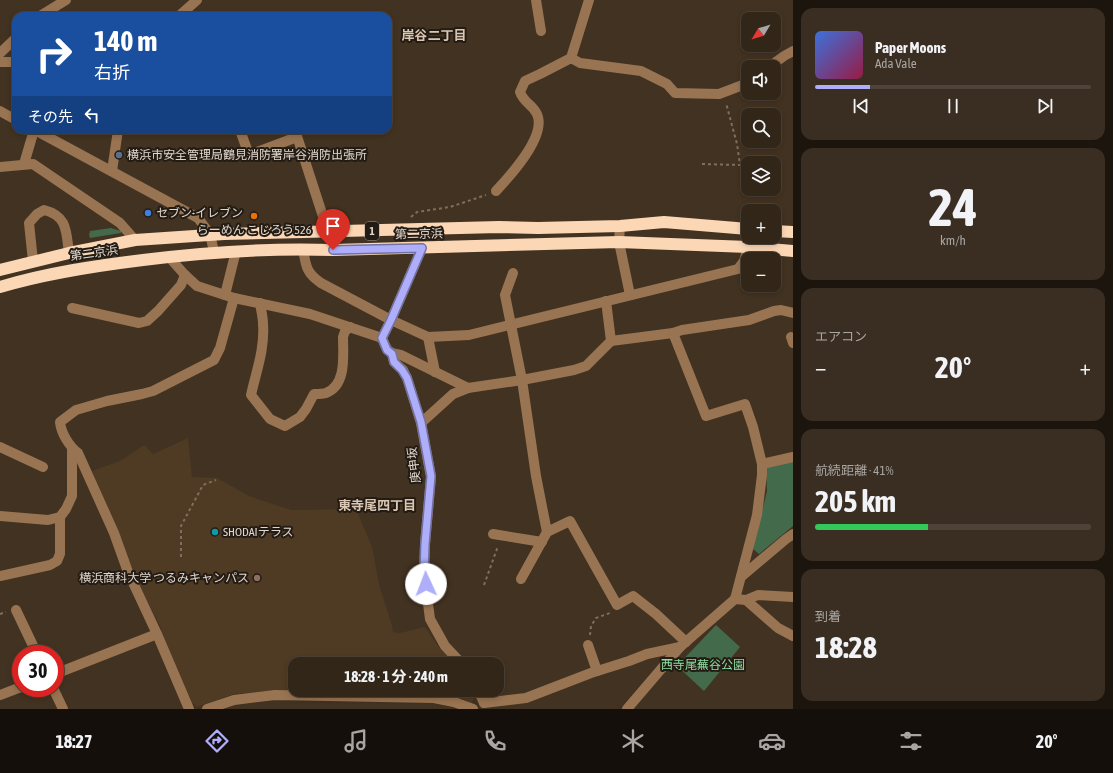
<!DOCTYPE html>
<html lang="ja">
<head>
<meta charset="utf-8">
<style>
  body { margin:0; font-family:"Asap Condensed","Noto Sans JP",sans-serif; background:#3a2e22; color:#f1f3f6; height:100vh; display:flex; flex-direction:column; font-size:15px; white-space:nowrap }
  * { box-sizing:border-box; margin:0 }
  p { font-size:13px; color:#a8a5a2 }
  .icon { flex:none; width:22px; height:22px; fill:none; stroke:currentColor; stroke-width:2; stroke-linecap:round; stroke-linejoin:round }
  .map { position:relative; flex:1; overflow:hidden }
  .panel { display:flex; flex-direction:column; gap:8px; padding:8px; background:#1c150e; width:320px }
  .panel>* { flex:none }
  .hud { position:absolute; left:12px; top:12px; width:380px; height:122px; border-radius:12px; box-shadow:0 2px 6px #0003,0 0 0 1px #4d4338; background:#1a4fa0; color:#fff; overflow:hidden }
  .needle { width:26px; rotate:232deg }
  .buttons { position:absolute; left:741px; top:12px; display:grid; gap:8px }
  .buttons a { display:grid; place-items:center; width:40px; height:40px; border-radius:8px; background:#322619; box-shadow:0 2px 6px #0003,0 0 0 1px #4d4338; font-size:20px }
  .speed { position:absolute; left:12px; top:645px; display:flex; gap:8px; font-size:20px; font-weight:700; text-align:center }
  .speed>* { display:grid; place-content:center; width:52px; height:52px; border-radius:50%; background:#322619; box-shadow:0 2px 6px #0003,0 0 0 1px #4d4338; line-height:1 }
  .speed .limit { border:6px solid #d22; background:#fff; color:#111 }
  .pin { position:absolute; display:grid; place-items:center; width:34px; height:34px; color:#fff; margin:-41px -17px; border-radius:50% 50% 50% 0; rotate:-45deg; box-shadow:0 0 4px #0007 }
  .pin .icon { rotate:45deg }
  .me { position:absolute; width:44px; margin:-22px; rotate:358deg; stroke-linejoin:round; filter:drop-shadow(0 0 3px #0008) }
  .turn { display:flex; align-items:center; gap:14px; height:84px; padding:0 16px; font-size:18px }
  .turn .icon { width:52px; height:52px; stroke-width:2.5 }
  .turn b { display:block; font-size:28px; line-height:34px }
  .then { display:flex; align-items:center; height:38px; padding:0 16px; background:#0003; gap:8px; font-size:15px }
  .big { font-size:30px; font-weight:700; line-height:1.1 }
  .panel .card { flex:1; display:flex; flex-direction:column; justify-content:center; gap:6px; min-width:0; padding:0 14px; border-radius:12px; background:#3a2e22 }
  .panel .dial { align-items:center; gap:0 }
  .dial b { font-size:52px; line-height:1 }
  .song { display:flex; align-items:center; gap:12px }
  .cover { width:48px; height:48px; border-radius:6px; background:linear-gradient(135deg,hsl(220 70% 55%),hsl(340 70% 35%)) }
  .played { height:4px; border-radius:2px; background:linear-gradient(90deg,#aeaefa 20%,#4d4338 20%) }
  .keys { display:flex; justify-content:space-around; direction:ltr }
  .heat { display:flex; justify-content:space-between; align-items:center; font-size:22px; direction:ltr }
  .charge { height:6px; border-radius:3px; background:linear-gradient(90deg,#34c759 41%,#4d4338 0) }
  .trip { position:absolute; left:288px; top:657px; width:216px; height:40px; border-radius:12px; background:#322619; box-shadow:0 2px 6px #0003,0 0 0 1px #4d4338; font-weight:700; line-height:40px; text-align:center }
  .dock { display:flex; height:64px; justify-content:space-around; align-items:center; background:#140f0a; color:#a8a5a2 }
  .dock .icon { width:28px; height:28px }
  .dock .current { color:#aeaefa }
  .dock b { font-size:18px; color:#f1f3f6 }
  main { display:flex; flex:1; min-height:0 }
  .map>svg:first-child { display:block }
  .built { fill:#4f3a24 }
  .green { fill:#446a4c }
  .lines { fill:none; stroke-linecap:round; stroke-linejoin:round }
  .path { stroke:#7d6f61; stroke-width:2; stroke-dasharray:3 3; stroke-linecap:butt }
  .minor { stroke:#997452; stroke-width:10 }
  .highway { stroke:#fbd7b6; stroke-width:12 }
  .route-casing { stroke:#7171a2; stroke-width:10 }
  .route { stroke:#aeaefa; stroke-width:7 }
  .service-dot { fill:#5c6f8a; stroke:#231c14; stroke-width:1.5 }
  .shop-dot { fill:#3f7fe0; stroke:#231c14; stroke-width:1.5 }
  .food-dot { fill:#e8710a; stroke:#231c14; stroke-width:1.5 }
  .culture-dot { fill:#0f9aa8; stroke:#231c14; stroke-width:1.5 }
  .education-dot { fill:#8d6e63; stroke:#231c14; stroke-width:1.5 }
  .labels { text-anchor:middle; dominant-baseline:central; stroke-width:4; stroke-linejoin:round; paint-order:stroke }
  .shield { fill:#231c14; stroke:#a89e95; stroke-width:1 }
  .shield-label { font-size:11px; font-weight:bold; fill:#e1d6cc }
  .poi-label { font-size:12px; fill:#e1d6cc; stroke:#231c14; text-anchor:start }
  .street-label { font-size:12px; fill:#e1d6cc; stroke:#231c14 }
  .park-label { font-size:12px; fill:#8dde9f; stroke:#231c14 }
  .neighbourhood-label { font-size:13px; font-weight:bold; fill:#dac6b1; stroke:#231c14 }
</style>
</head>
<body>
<main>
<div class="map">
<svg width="793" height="709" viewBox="0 0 793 709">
  <rect width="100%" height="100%" fill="#423221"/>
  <path class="built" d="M188,438L192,477L217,478L249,496L291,510L356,509L372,547L380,588L392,625L393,632L400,633L425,627L440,649L456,664H295V690H474L476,693L472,703L462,699L430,693L273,691L234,694L197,707L192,703L172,659L160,626L130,568L92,471L120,461L144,445L153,454Z"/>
  <g class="green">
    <path d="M111,228L121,231V233L90,238L89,235L90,231Z"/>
    <path d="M793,460V526L759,554L753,549L767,491L766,468Z"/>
    <path d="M716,625L740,647L704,691L677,666Z"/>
  </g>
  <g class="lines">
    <g class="path">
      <path d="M702,164L740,165L737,144L726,103"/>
      <path d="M411,217L417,212L450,207L486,195"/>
      <path d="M181,557V526L203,485L216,480"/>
      <path d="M484,585L498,546"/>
      <path d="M0,614L6,612"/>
      <path d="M590,635L591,626L596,618L610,613"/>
    </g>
    <g class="minor">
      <path d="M536,0L541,31"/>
      <path d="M40,16L66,0"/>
      <path d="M179,16L197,0"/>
      <path d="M0,53L16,38"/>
      <path d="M571,58L580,63L641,71L667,84L675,93L719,94L748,83"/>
      <path d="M0,62H16"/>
      <path d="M769,67L784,56L793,51"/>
      <path d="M0,111L16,120"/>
      <path d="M35,130L198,218L210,234L214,252"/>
      <path d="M240,130L249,155L297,137"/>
      <path d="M295,130L328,232"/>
      <path d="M24,164L34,130"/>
      <path d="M0,167L33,164L120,223L135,240"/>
      <path d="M112,171L118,130"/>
      <path d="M496,191C510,176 544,139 538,117C535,105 524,104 520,92L525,81L540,74L571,58L589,0"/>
      <path d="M620,226L619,242L630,295"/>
      <path d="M422,248L391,320L382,338C387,350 387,353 401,355L468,388L522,380L574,370L586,366L611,341L606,301"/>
      <path d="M303,249C306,266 306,273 321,283L391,320L428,337L469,335L738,269L744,261L748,247"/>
      <path d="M169,257L185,275L197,286L234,298L310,314L382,338"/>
      <path d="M33,261L29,223L37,214L44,210C68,216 66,232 69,253"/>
      <path d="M513,273L505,295L522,380L536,476L547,532"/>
      <path d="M225,295L236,251"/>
      <path d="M260,303C261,310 263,317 263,324C265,349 256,372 251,395L270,419L285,426L300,417L306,409L314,394C318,394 323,394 326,393C347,385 343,355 343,337L345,331L350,327"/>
      <path d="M72,308L139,323L147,321L158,311L181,285L185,275"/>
      <path d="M428,337L435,372"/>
      <path d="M791,337L793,343"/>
      <path d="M611,341L673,333L682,330L749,320L774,311L781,310L793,313"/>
      <path d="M392,354L394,362L403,370L407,378L421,423L431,477L425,544L424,573L430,619L445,646L462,664"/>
      <path d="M421,423L453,394L468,388"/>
      <path d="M0,447L43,467"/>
      <path d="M762,464L793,457"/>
      <path d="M0,516L48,520L60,517"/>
      <path d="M493,534L542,542"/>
      <path d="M0,576L50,565L57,561L60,554V517L66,509L72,496V449"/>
      <path d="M741,577L786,539L793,534"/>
      <path d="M521,579L547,532L570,521L617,605L633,596L656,614L686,642"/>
      <path d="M735,599L746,600L758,595L793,597"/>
      <path d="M746,600L778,628L793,636"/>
      <path d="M16,610L37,654"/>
      <path d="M588,645L597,671"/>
      <path d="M55,674L157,634"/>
      <path d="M53,688L63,709"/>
      <path d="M478,690L484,703"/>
      <path d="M0,695L21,687"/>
      <path d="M484,703L526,698L591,673L629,661L647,654L680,647"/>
      <path d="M189,709L157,634L128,572L114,533L78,453C69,446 61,433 60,422L76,410L107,401L142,394L153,391L214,360L220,348L234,298"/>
      <path d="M207,709L234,700L275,695L434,698L454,702L473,709"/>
      <path d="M627,709L680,647L735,599L757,515L762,475V464L753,427L745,404L706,416L673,333"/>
    </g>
    <g class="highway">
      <path d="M774,231L793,232"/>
      <path d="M0,270L69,253L135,240L224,234L499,227L538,228L620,226L664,222L748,229"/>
      <path d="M0,287C47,273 94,266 143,260C206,252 269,248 333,250L619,242L748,247L793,251"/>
    </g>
  </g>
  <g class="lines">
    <g class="route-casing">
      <path id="route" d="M333,250L422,248L391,320L382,338L387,350L392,354L394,362L402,370L407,378L421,422L431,476L425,544L424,573L426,584"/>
    </g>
    <use href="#route" class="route"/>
  </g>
  <circle class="service-dot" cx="119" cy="155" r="4"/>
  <circle class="shop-dot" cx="148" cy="213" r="4"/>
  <circle class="food-dot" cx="254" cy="216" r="4"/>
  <circle class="culture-dot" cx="215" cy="532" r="4"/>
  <circle class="education-dot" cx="257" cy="578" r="4"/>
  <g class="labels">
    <rect class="shield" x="365" y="222" width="14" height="18" rx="3"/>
    <g class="shield-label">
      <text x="372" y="231">1</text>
    </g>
    <g class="poi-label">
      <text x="127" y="155">横浜市安全管理局鶴見消防署岸谷消防出張所</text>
      <text x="156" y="213">セブン-イレブン</text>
      <text x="254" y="230" text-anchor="middle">らーめん こじろう526</text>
      <text x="223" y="532">SHODAIテラス</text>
      <text x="249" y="578" text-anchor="end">横浜商科大学 つるみキャンパス</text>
    </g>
    <g class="street-label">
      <text transform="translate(419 234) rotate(-1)">第二京浜</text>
      <text transform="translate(94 253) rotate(-8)">第二京浜</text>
      <text transform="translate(414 465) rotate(-97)">庚申坂</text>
    </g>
    <g class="park-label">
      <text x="703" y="665">西寺尾蕪谷公園</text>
    </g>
    <g class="neighbourhood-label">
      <text x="434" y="35">岸谷二丁目</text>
      <text x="377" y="505">東寺尾四丁目</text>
    </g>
  </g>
</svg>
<div class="buttons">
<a><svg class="needle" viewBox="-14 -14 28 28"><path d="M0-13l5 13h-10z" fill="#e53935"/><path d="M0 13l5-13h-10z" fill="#a8a5a2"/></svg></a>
<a><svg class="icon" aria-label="sound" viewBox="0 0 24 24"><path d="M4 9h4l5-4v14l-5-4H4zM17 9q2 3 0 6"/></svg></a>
<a><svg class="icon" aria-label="search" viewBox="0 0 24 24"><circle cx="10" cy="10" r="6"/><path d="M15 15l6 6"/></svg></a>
<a><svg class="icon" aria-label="layers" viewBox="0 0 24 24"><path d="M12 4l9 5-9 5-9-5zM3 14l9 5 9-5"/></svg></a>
<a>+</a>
<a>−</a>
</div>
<div class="speed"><div class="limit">30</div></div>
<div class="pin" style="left:333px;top:250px;background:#d93025"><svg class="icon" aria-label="arrive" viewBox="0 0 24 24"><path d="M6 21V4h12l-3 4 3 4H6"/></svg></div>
<svg class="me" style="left:426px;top:584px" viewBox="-20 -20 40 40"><circle r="19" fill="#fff"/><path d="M0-13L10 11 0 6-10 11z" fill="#aeaefa"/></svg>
<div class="trip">18:28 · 1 分 · 240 m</div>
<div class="hud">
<div class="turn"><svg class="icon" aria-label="right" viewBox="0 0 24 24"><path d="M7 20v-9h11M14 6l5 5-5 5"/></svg><div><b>140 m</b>右折</div></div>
<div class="then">その先<svg class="icon" aria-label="left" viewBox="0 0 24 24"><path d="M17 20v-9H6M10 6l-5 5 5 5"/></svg></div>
</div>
</div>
<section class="panel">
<div class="card">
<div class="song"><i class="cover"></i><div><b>Paper Moons</b><p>Ada Vale</p></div></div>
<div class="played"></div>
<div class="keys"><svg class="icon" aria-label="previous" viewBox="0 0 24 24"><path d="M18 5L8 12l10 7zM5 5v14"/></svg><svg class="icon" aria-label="pause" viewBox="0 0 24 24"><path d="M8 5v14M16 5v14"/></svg><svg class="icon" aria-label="next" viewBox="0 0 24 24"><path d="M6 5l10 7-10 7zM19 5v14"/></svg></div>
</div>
<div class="card dial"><b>24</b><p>km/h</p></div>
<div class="card"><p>エアコン</p>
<div class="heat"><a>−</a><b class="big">20°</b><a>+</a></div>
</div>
<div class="card"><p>航続距離 · 41%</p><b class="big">205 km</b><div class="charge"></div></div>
<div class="card"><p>到着</p><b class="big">18:28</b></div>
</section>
</main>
<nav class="dock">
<b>18:27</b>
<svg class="icon current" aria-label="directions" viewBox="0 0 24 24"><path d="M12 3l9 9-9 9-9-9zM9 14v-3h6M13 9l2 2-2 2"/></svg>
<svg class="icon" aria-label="music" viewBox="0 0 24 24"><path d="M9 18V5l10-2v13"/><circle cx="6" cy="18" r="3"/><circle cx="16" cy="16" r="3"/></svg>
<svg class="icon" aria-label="phone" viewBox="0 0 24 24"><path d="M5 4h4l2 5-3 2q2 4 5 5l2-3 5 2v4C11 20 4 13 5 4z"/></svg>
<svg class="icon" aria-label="climate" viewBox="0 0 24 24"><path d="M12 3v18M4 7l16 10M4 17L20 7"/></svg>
<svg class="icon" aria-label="car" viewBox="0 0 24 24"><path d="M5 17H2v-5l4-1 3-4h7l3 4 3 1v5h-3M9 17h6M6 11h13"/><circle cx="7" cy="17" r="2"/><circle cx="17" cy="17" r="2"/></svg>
<svg class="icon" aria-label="filters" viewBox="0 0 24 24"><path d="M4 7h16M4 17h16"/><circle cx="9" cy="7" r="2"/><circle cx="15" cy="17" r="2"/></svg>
<b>20°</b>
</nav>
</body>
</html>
